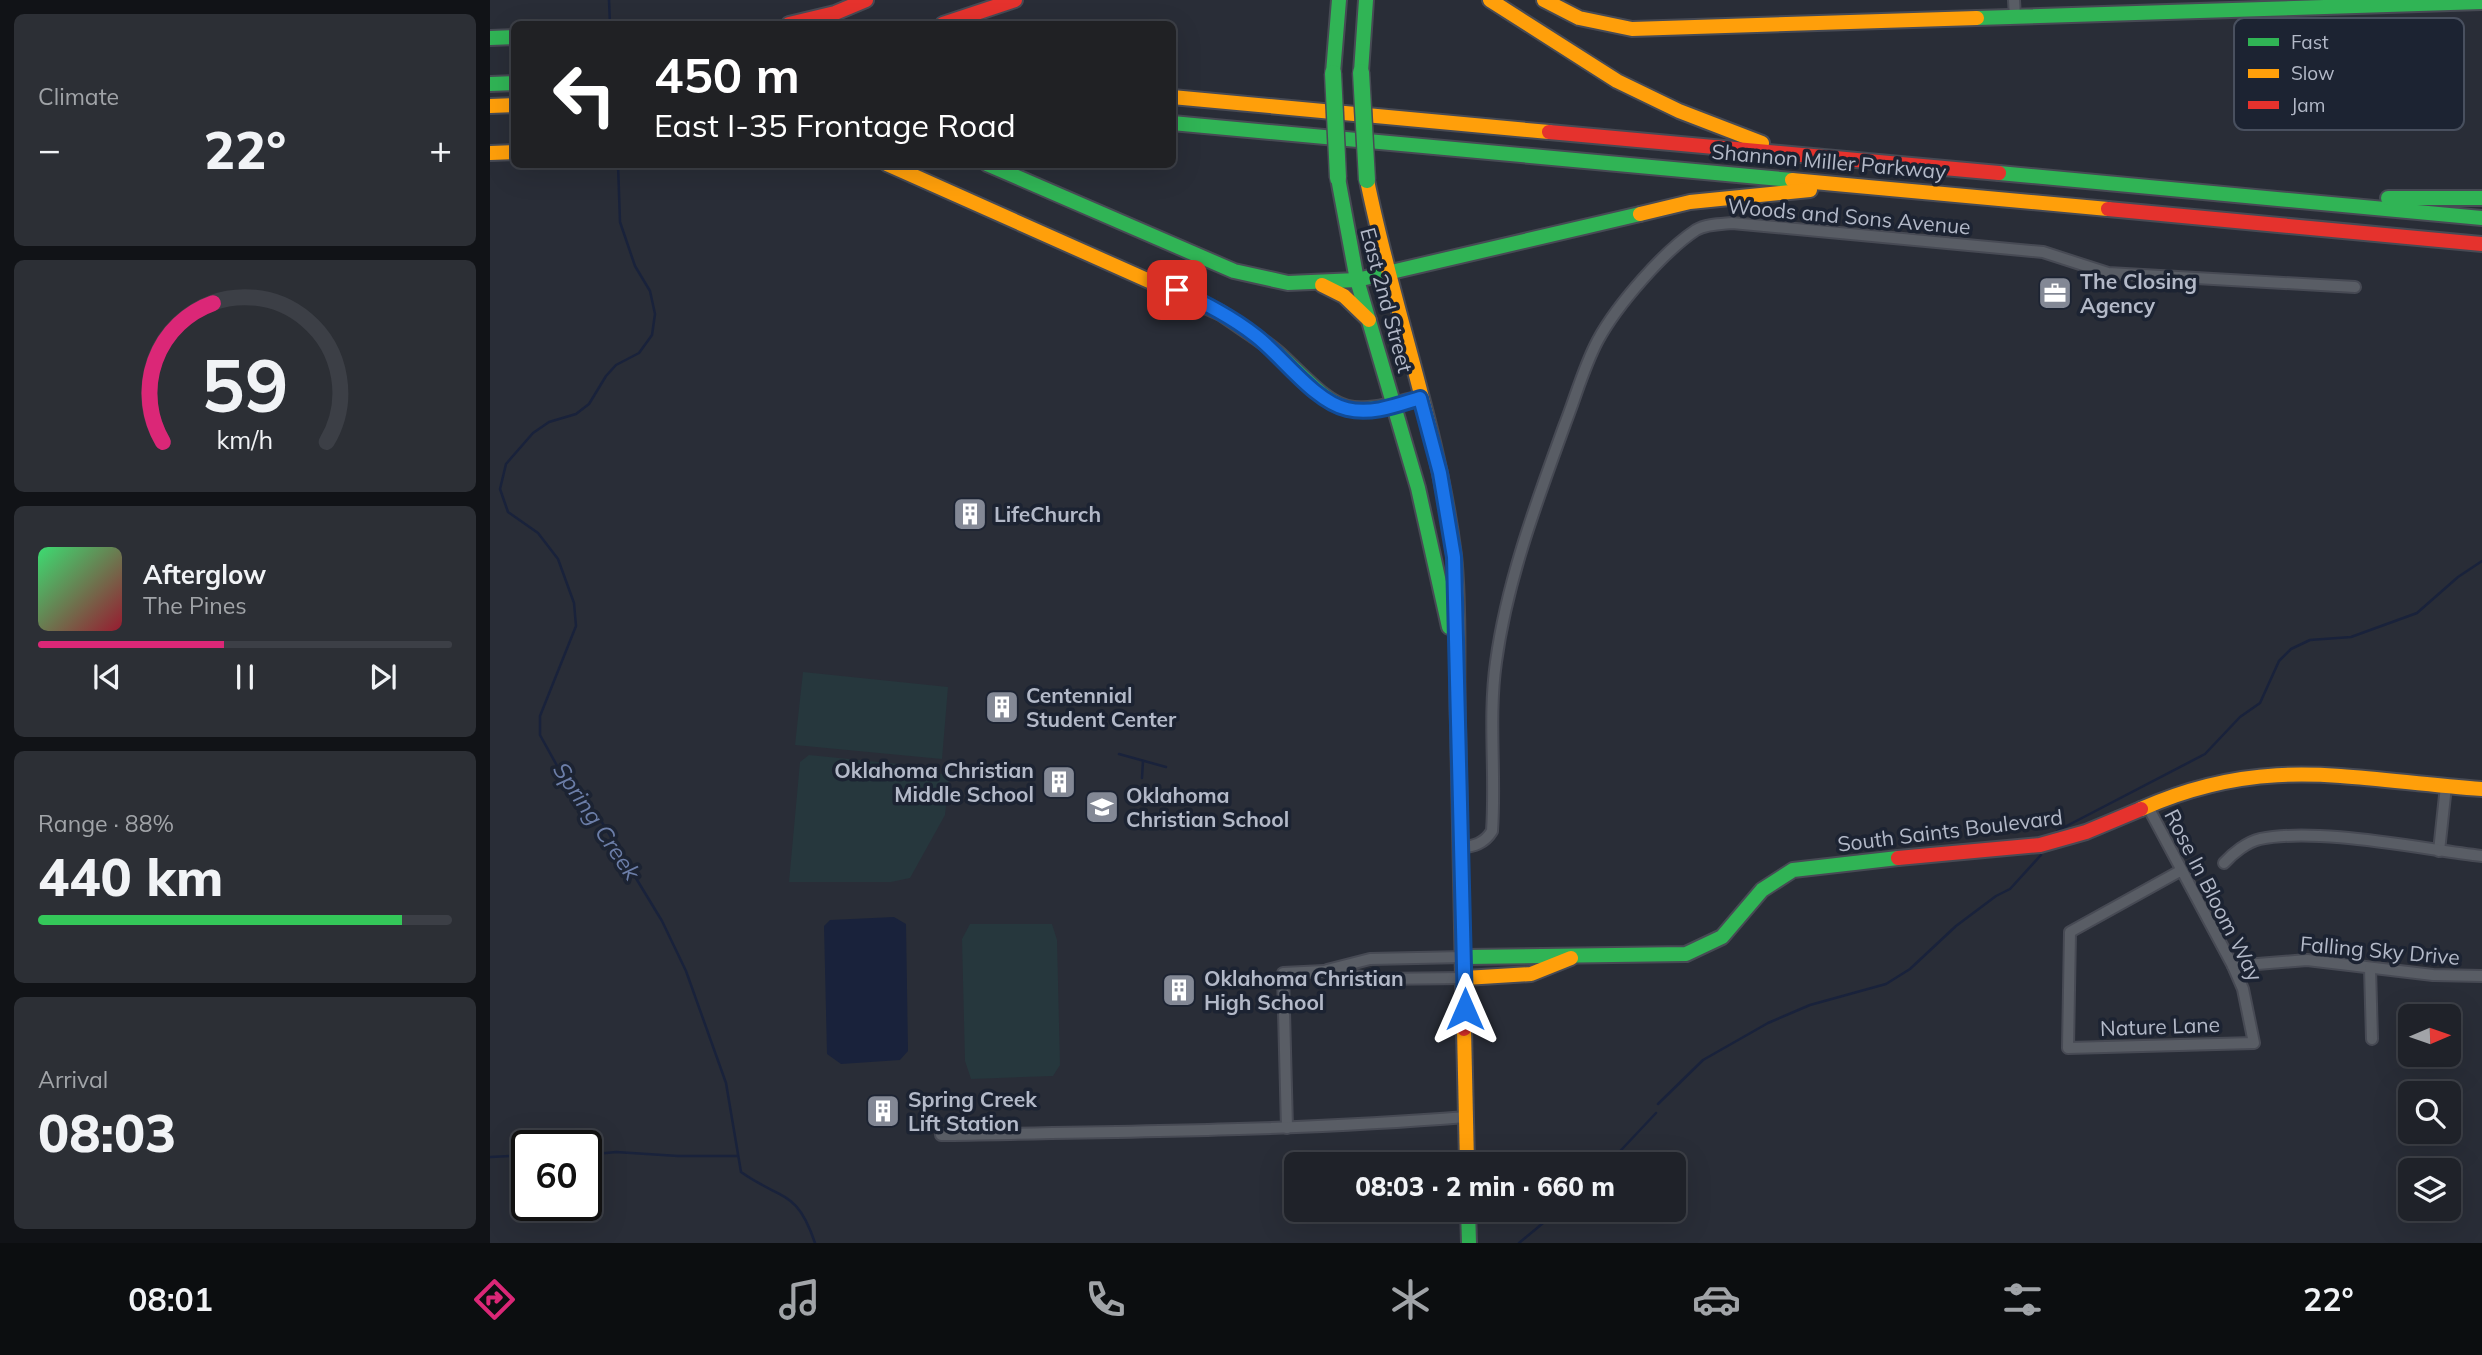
<!DOCTYPE html>
<html lang="en">
<head>
<meta charset="utf-8">
<style>
  body { margin:0; font-family:Mulish,sans-serif; background:#2c2f35; color:#f1f3f6; height:100vh; display:flex; flex-direction:column; font-size:26px; white-space:nowrap }
  * { box-sizing:border-box; margin:0 }
  p { font-size:23px; color:#a1a4a8 }
  .icon { flex:none; width:38px; height:38px; fill:none; stroke:currentColor; stroke-width:2; stroke-linecap:round; stroke-linejoin:round }
  .map { position:relative; flex:1; overflow:hidden }
  .details { display:flex; flex-direction:column; gap:14px; padding:14px; background:#111317; width:490px }
  .details>* { flex:none }
  .hud { position:absolute; left:21px; top:21px; width:665px; height:147px; border-radius:10px; box-shadow:0 7px 28px #0002,0 0 0 2px #3c3f46; background:#202124; color:#fff; overflow:hidden }
  .needle { width:46px; rotate:88deg }
  .buttons { position:absolute; left:1908px; top:1004px; display:grid; gap:14px }
  .buttons a { display:grid; place-items:center; width:63px; height:63px; border-radius:10px; background:#1f2229; box-shadow:0 7px 28px #0002,0 0 0 2px #3c3f46; font-size:35px }
  .speed { position:absolute; left:21px; top:1130px; display:flex; gap:14px; font-size:35px; font-weight:700; text-align:center }
  .speed>* { display:grid; place-content:center; width:91px; height:91px; border-radius:50%; background:#1f2229; box-shadow:0 7px 28px #0002,0 0 0 2px #3c3f46; line-height:1 }
  .speed .limit { border:4px solid #111; border-radius:10px; background:#fff; color:#111 }
  .pin { position:absolute; display:grid; place-items:center; width:60px; height:60px; color:#fff; margin:-30px; border-radius:14px; box-shadow:0 4px 10px #0006 }
  .me { position:absolute; width:77px; margin:-38px; rotate:0deg; stroke-linejoin:round; filter:drop-shadow(0 0 5px #0008) }
  .turn { display:flex; align-items:center; gap:24px; height:147px; padding:0 28px; font-size:32px }
  .turn .icon { width:91px; height:91px; stroke-width:2.5 }
  .turn b { display:block; font-size:49px; line-height:60px }
  .big { font-size:52px; font-weight:800; line-height:1.1 }
  .details .tile { flex:1; display:flex; flex-direction:column; justify-content:center; gap:10px; min-width:0; padding:0 24px; border-radius:10px; background:#2c2f35 }
  .details .dial { align-items:center; gap:0 }
  .dial svg { height:182px; overflow:visible; fill:none; stroke:#3c3f46; stroke-width:7; stroke-linecap:round; text-anchor:middle }
  .dial text { fill:#f1f3f6; stroke:none }
  .song { display:flex; align-items:center; gap:21px }
  .cover { width:84px; height:84px; border-radius:10px; background:linear-gradient(135deg,hsl(140 70% 55%),hsl(350 70% 35%)) }
  .played { height:7px; border-radius:4px; background:linear-gradient(90deg,#db2777 45%,#3c3f46 45%) }
  .keys { display:flex; justify-content:space-around; direction:ltr }
  .heat { display:flex; justify-content:space-between; align-items:center; font-size:38px; direction:ltr }
  .charge { height:10px; border-radius:5px; background:linear-gradient(90deg,#34c759 88%,#3c3f46 0) }
  .trip { position:absolute; left:794px; top:1152px; width:402px; height:70px; border-radius:10px; background:#1f2229; box-shadow:0 7px 28px #0002,0 0 0 2px #3c3f46; font-weight:800; line-height:70px; text-align:center }
  .dock { display:flex; height:112px; justify-content:space-around; align-items:center; background:#0c0e10; color:#a1a4a8 }
  .dock .icon { width:49px; height:49px }
  .dock .active { color:#db2777 }
  .dock b { font-size:32px; color:#f1f3f6 }
  main { display:flex; flex:1; min-height:0 }
  .map>svg:first-child { display:block }
  .green { fill:#26373d }
  .water { fill:#19223b }
  .lines { fill:none; stroke-linecap:round; stroke-linejoin:round }
  .stream { stroke:#19223b; stroke-width:2.5 }
  .street-casing { stroke:#474a54; stroke-width:14 }
  .fast-casing { stroke:#474a54; stroke-width:18 }
  .slow-casing { stroke:#474a54; stroke-width:18 }
  .jam-casing { stroke:#474a54; stroke-width:18 }
  .street { stroke:#595d65; stroke-width:10 }
  .fast { stroke:#30b455; stroke-width:14 }
  .slow { stroke:#ff9f0a; stroke-width:14 }
  .jam { stroke:#e5322d; stroke-width:14 }
  .fast-bridge-casing { stroke:#474a54; stroke-width:19; stroke-linecap:butt }
  .fast-bridge { stroke:#30b455; stroke-width:16 }
  .route-casing { stroke:#114b97; stroke-width:18 }
  .route { stroke:#1a73e8; stroke-width:12 }
  .labels { text-anchor:middle; dominant-baseline:central; stroke-width:7; stroke-linejoin:round; paint-order:stroke }
  .street-label { font-size:21px; fill:#b3b9c8; stroke:#1c2332 }
  .poi-label { font-size:21px; font-weight:bold; fill:#b3b9c8; stroke:#1c2332; text-anchor:start }
  .water-label { font-size:23px; font-style:italic; fill:#6c7ea8; stroke:#1c2332 }
  .key { fill:#1c2332; stroke:#49505f; stroke-width:2 }
  .key-label { font-size:19px; fill:#b3b9c8 }
</style>
</head>
<body>
<main>
<section class="details">
<div class="tile"><p>Climate</p>
<div class="heat"><a>−</a><b class="big">22°</b><a>+</a></div>
</div>
<div class="tile dial"><svg viewBox="0 0 100 80">
<path d="M14 69A42 42 0 1 1 86 69"/>
<path d="M14 69A42 42 0 0 1 36 8" stroke="#db2777"/>
<text x="50" y="56" font-size="32" font-weight="700">59</text>
<text x="50" y="72" font-size="11">km/h</text>
</svg></div>
<div class="tile">
<div class="song"><i class="cover"></i><div><b>Afterglow</b><p>The Pines</p></div></div>
<div class="played"></div>
<div class="keys"><svg class="icon" aria-label="previous" viewBox="0 0 24 24"><path d="M18 5L8 12l10 7zM5 5v14"/></svg><svg class="icon" aria-label="pause" viewBox="0 0 24 24"><path d="M8 5v14M16 5v14"/></svg><svg class="icon" aria-label="next" viewBox="0 0 24 24"><path d="M6 5l10 7-10 7zM19 5v14"/></svg></div>
</div>
<div class="tile"><p>Range · 88%</p><b class="big">440 km</b><div class="charge"></div></div>
<div class="tile"><p>Arrival</p><b class="big">08:03</b></div>
</section>
<div class="map">
<svg width="1992" height="1243" viewBox="0 0 1992 1243">
  <rect width="100%" height="100%" fill="#292d37"/>
  <g class="green">
    <path d="M313,672L458,687L452,759L305,745Z"/>
    <path d="M319,755L438,767L459,778L455,815L420,878L401,882H299L310,762Z"/>
    <path d="M480,924H562L567,940L570,1065L563,1076L481,1079L475,1061L472,939Z"/>
  </g>
  <path class="water" d="M404,917L416,924L418,1051L410,1060L351,1064L337,1054L334,926L340,920Z"/>
  <g class="lines">
    <g class="stream">
      <path d="M119,0L120,24"/>
      <path d="M128,164L130,222L145,266L160,291L165,314L162,335L149,353L126,365L116,376L99,404L86,414L59,422L43,433L16,464L10,489L18,512L48,533L68,559L84,603L86,626L50,716V735L81,791L110,819L172,921L196,971L236,1083L251,1172C292,1201 307,1189 325,1243"/>
      <path d="M629,754L676,767"/>
      <path d="M652,778L653,761"/>
      <path d="M1567,831L1715,754L1750,717L1770,703L1789,661L1801,649L1820,640L1861,637L1927,613L1968,577L1992,561"/>
      <path d="M1168,1104L1213,1060L1278,1023L1320,1005L1396,984L1420,969L1466,926L1506,896L1520,889L1551,855"/>
      <path d="M96,1155L126,1152L188,1156H247"/>
      <path d="M0,1157L37,1155"/>
      <path d="M1118,1164L1166,1113"/>
      <path d="M1029,1243L1070,1209"/>
    </g>
    <g class="street-casing">
      <g id="street">
        <path d="M1524,0L1525,18"/>
        <path d="M1658,807L1743,966L1753,989L1764,1043L1578,1048L1580,932L1690,871"/>
        <path d="M970,848C984,846 994,844 1002,831C1006,775 998,718 1006,662C1017,580 1047,501 1075,424C1086,396 1094,366 1108,340C1127,305 1173,252 1206,230C1216,224 1231,224 1242,223L1553,252L1618,273L1865,287"/>
        <path d="M1949,851L1956,786"/>
        <path d="M1734,863C1743,853 1757,842 1770,839C1828,827 1931,849 1992,856"/>
        <path d="M1743,966L1817,960L1943,975L1992,976"/>
        <path d="M1880,968L1882,1039"/>
        <path d="M837,970L880,959L974,957"/>
        <path d="M797,1128L793,973L834,971L884,979L975,978"/>
        <path d="M451,1135C627,1132 801,1131 976,1117"/>
      </g>
    </g>
    <g class="fast-casing">
      <g id="fast">
        <path d="M1487,18L1992,2"/>
        <path d="M0,38L24,37"/>
        <path d="M871,72L876,0"/>
        <path d="M843,73L849,0"/>
        <path d="M0,84L24,83"/>
        <path d="M682,123L1302,180"/>
        <path d="M497,164L744,271L798,283L867,280L1150,214"/>
        <path d="M1509,173L1992,218"/>
        <path d="M848,178L867,280L928,488L959,627"/>
        <path d="M1898,198H1992"/>
        <path d="M731,313C752,328 775,341 793,358C850,412 850,420 930,398"/>
        <path d="M974,957L1196,954L1232,937L1272,890L1303,870L1408,858"/>
        <path d="M978,1209L979,1243"/>
      </g>
    </g>
    <g class="slow-casing">
      <g id="slow">
        <path d="M1000,0L1127,81L1189,111L1272,143"/>
        <path d="M1054,0L1089,18L1142,29L1487,18"/>
        <path d="M682,97L1059,132"/>
        <path d="M0,106L24,105"/>
        <path d="M0,153L24,152"/>
        <path d="M397,164L731,313"/>
        <path d="M877,180C902,305 948,428 964,555C970,611 966,670 968,726"/>
        <path d="M1302,180L1618,209"/>
        <path d="M1150,214L1200,202L1320,190"/>
        <path d="M832,285L854,296L879,320"/>
        <path d="M1651,809C1777,753 1862,780 1992,789"/>
        <path d="M975,978L1041,974L1081,958"/>
        <path d="M974,1029L977,1164"/>
      </g>
    </g>
    <g class="jam-casing">
      <g id="jam">
        <path d="M299,24L345,13L376,0"/>
        <path d="M453,24L525,0"/>
        <path d="M1059,132L1509,173"/>
        <path d="M1618,209L1992,244"/>
        <path d="M968,726L974,1029"/>
        <path d="M1408,858L1550,845L1596,832L1651,809"/>
      </g>
    </g>
    <use href="#street" class="street"/>
    <use href="#fast" class="fast"/>
    <use href="#slow" class="slow"/>
    <use href="#jam" class="jam"/>
    <g class="fast-bridge-casing">
      <g id="fast-bridge">
        <path d="M871,72L877,180"/>
        <path d="M843,73L848,178"/>
      </g>
    </g>
    <use href="#fast-bridge" class="fast-bridge"/>
  </g>
  <g class="lines">
    <g class="route-casing">
      <path id="route" d="M687,290C714,303 742,317 766,336C792,356 825,402 857,409C882,415 907,405 930,398L950,473L964,557L975,1009"/>
    </g>
    <use href="#route" class="route"/>
  </g>
  <defs>
    <g id="office-square" transform="scale(1.75)"><rect x="-9" y="-9" width="18" height="18" rx="4" fill="#838895" stroke="#1c2332"/><path d="M-6-3h4V-5.5h4V-3h4V5H-6ZM-1-4.5V-3h2v-1.5ZM-6 0V1H6V0Z" fill="#fff"/></g>
    <g id="building-square" transform="scale(1.75)"><rect x="-9" y="-9" width="18" height="18" rx="4" fill="#838895" stroke="#1c2332"/><path d="M-4-6H4V6H1V3H-1V6H-4ZM-2.5-4.3h1.7v1.8h-1.7ZM.8-4.3h1.7v1.8H.8ZM-2.5-1h1.7V.8h-1.7ZM.8-1h1.7V.8H.8Z" fill="#fff"/></g>
    <g id="school-square" transform="scale(1.75)"><rect x="-9" y="-9" width="18" height="18" rx="4" fill="#838895" stroke="#1c2332"/><path d="M0-5L7-2L0 1L-7-2ZM-4 1L0 2.5L4 1V4Q0 6-4 4Z" fill="#fff"/></g>
  </defs>
  <g fill-rule="evenodd">
    <use href="#office-square" x="1565" y="293"/>
    <use href="#building-square" x="480" y="514"/>
    <use href="#building-square" x="512" y="707"/>
    <use href="#building-square" x="569" y="782"/>
    <use href="#school-square" x="612" y="807"/>
    <use href="#building-square" x="689" y="990"/>
    <use href="#building-square" x="393" y="1111"/>
  </g>
  <g class="labels">
    <g class="street-label">
      <text transform="translate(1339 161) rotate(5)">Shannon Miller Parkway</text>
      <text transform="translate(1359 216) rotate(5)">Woods and Sons Avenue</text>
      <text transform="translate(897 300) rotate(75)">East 2nd Street</text>
      <text transform="translate(1460 830) rotate(-7)">South Saints Boulevard</text>
      <text transform="translate(1724 895) rotate(63)">Rose In Bloom Way</text>
      <text transform="translate(1890 950) rotate(5)">Falling Sky Drive</text>
      <text transform="translate(1670 1026) rotate(-2)">Nature Lane</text>
    </g>
    <g class="poi-label">
      <text x="1590" y="281">The Closing<tspan x="1590" dy="24">Agency</tspan></text>
      <text x="504" y="514">LifeChurch</text>
      <text x="536" y="695">Centennial<tspan x="536" dy="24">Student Center</tspan></text>
      <text x="544" y="770" text-anchor="end">Oklahoma Christian<tspan x="544" dy="24">Middle School</tspan></text>
      <text x="636" y="795">Oklahoma<tspan x="636" dy="24">Christian School</tspan></text>
      <text x="714" y="978">Oklahoma Christian<tspan x="714" dy="24">High School</tspan></text>
      <text x="418" y="1099">Spring Creek<tspan x="418" dy="24">Lift Station</tspan></text>
    </g>
    <g class="water-label">
      <text transform="translate(107 821) rotate(56)">Spring Creek</text>
    </g>
  </g>
  <rect x="1744" y="18" width="230" height="112" rx="10" class="key"/>
  <rect x="1758" y="38" width="31" height="8" fill="#30b455"/>
  <rect x="1758" y="69" width="31" height="9" fill="#ff9f0a"/>
  <rect x="1758" y="101" width="31" height="8" fill="#e5322d"/>
  <g class="key-label">
    <text x="1801" y="49">Fast</text>
    <text x="1801" y="80">Slow</text>
    <text x="1801" y="112">Jam</text>
  </g>
</svg>
<div class="buttons">
<a><svg class="needle" viewBox="-14 -14 28 28"><path d="M0-13l5 13h-10z" fill="#e53935"/><path d="M0 13l5-13h-10z" fill="#a1a4a8"/></svg></a>
<a><svg class="icon" aria-label="search" viewBox="0 0 24 24"><circle cx="10" cy="10" r="6"/><path d="M15 15l6 6"/></svg></a>
<a><svg class="icon" aria-label="layers" viewBox="0 0 24 24"><path d="M12 4l9 5-9 5-9-5zM3 14l9 5 9-5"/></svg></a>
</div>
<div class="speed"><div class="limit">60</div></div>
<div class="pin" style="left:687px;top:290px;background:#d93025"><svg class="icon" aria-label="arrive" viewBox="0 0 24 24"><path d="M6 21V4h12l-3 4 3 4H6"/></svg></div>
<svg class="me" style="left:975px;top:1009px" viewBox="-20 -20 40 40"><path d="M0-17L14 15 0 8-14 15z" fill="#1a73e8" stroke="#fff" stroke-width="4"/></svg>
<div class="trip">08:03 · 2 min · 660 m</div>
<div class="hud">
<div class="turn"><svg class="icon" aria-label="left" viewBox="0 0 24 24"><path d="M17 20v-9H6M10 6l-5 5 5 5"/></svg><div><b>450 m</b>East I-35 Frontage Road</div></div>
</div>
</div>
</main>
<nav class="dock">
<b>08:01</b>
<svg class="icon active" aria-label="directions" viewBox="0 0 24 24"><path d="M12 3l9 9-9 9-9-9zM9 14v-3h6M13 9l2 2-2 2"/></svg>
<svg class="icon" aria-label="music" viewBox="0 0 24 24"><path d="M9 18V5l10-2v13"/><circle cx="6" cy="18" r="3"/><circle cx="16" cy="16" r="3"/></svg>
<svg class="icon" aria-label="phone" viewBox="0 0 24 24"><path d="M5 4h4l2 5-3 2q2 4 5 5l2-3 5 2v4C11 20 4 13 5 4z"/></svg>
<svg class="icon" aria-label="climate" viewBox="0 0 24 24"><path d="M12 3v18M4 7l16 10M4 17L20 7"/></svg>
<svg class="icon" aria-label="car" viewBox="0 0 24 24"><path d="M5 17H2v-5l4-1 3-4h7l3 4 3 1v5h-3M9 17h6M6 11h13"/><circle cx="7" cy="17" r="2"/><circle cx="17" cy="17" r="2"/></svg>
<svg class="icon" aria-label="filters" viewBox="0 0 24 24"><path d="M4 7h16M4 17h16"/><circle cx="9" cy="7" r="2"/><circle cx="15" cy="17" r="2"/></svg>
<b>22°</b>
</nav>
</body>
</html>
